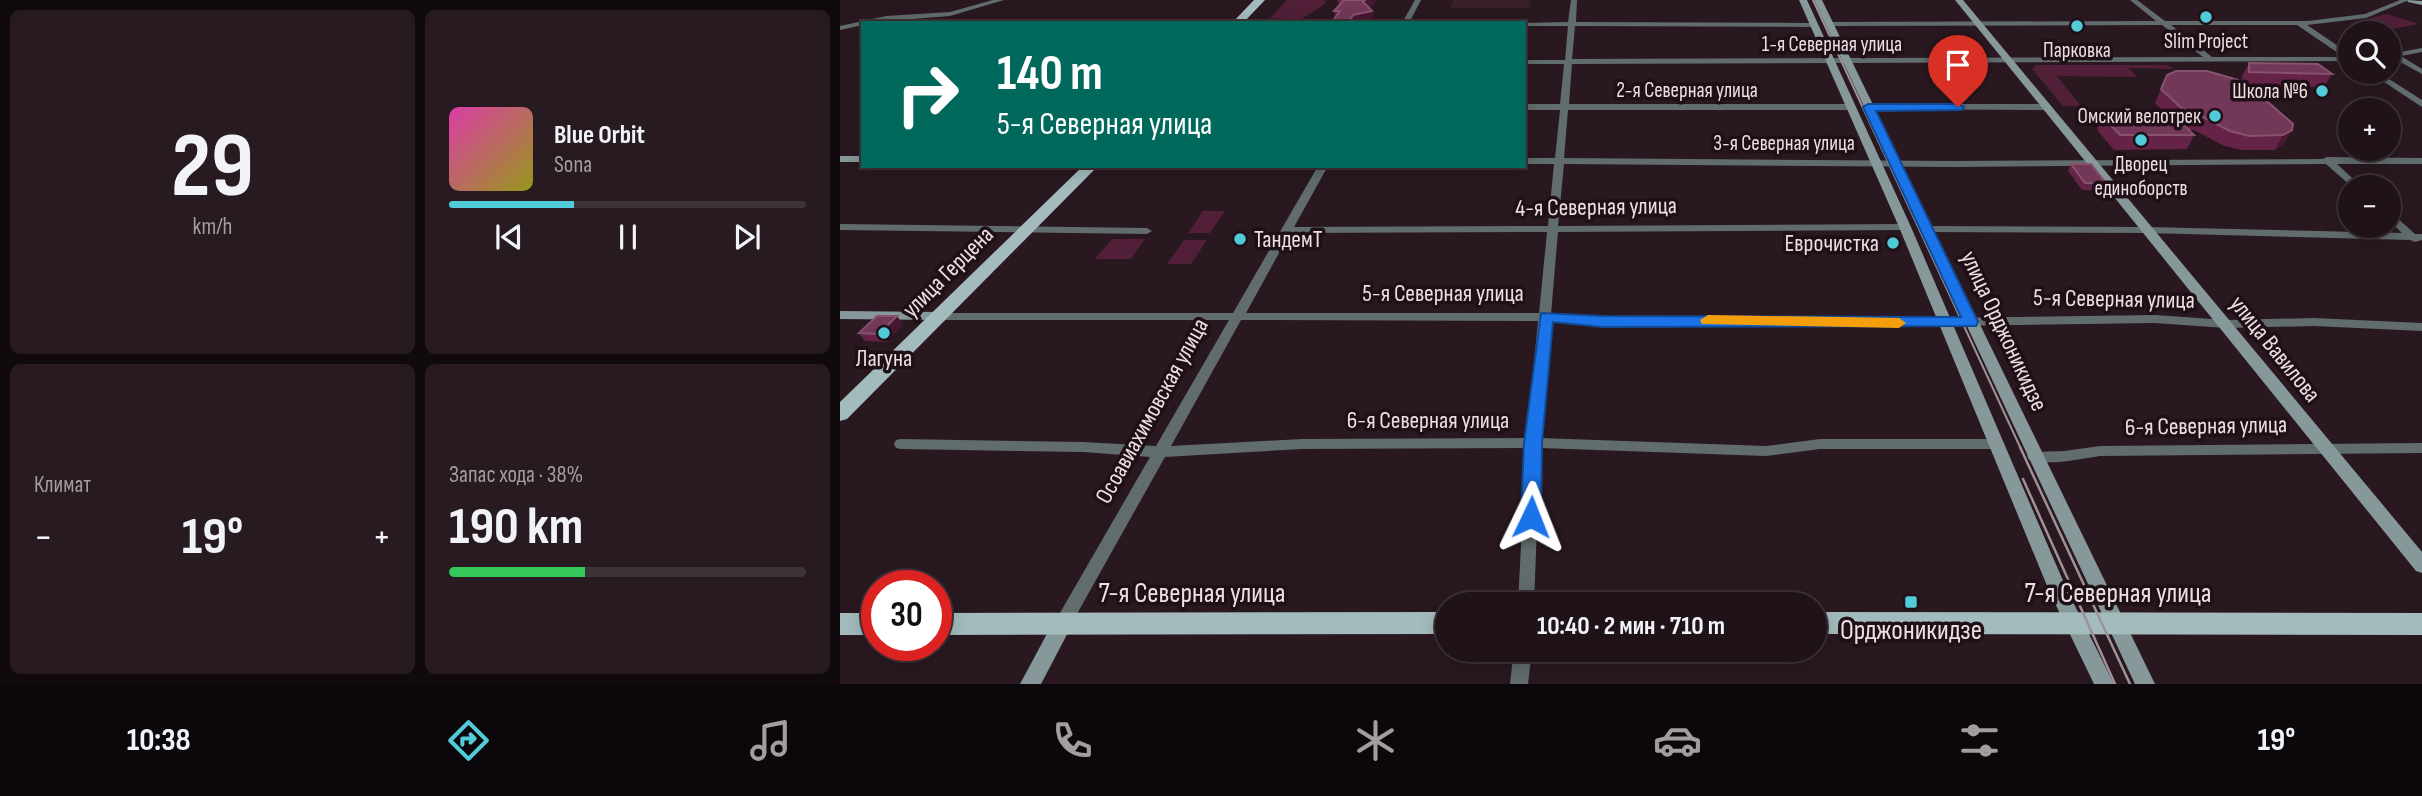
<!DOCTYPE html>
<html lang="ru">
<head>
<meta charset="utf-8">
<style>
  body { margin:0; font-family:"Sofia Sans Condensed",sans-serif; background:#271b21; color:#f1f3f6; height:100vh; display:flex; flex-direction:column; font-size:26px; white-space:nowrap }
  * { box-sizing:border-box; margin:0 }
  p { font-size:23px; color:#a19ea2 }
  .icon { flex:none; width:38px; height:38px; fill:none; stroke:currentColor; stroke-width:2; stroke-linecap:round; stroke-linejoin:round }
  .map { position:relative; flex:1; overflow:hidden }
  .details { display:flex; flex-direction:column; gap:10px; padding:10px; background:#110a0d; width:840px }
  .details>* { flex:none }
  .guide { position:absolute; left:21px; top:21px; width:665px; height:147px; border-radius:0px; box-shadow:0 4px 18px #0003,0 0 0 2px #3c3237; background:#00695c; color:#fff; overflow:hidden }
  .buttons { position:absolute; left:1498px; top:21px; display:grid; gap:14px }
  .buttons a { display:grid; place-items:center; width:63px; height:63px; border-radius:50%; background:#1f1218; box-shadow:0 4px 18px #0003,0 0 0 2px #3c3237; font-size:35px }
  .speed { position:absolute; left:21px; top:570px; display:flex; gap:14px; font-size:35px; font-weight:700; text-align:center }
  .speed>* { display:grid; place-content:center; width:91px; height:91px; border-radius:50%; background:#1f1218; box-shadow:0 4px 18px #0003,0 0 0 2px #3c3237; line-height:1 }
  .speed .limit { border:10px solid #d22; background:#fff; color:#111 }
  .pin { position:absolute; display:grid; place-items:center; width:60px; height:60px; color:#fff; margin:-72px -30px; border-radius:50% 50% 50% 0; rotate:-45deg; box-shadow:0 0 7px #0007 }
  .pin .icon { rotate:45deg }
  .me { position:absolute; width:77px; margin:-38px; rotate:2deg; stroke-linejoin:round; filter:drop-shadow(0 0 5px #0008) }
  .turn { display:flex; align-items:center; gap:24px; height:147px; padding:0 21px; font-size:32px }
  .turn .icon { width:91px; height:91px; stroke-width:2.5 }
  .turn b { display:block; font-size:49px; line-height:60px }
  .big { font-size:52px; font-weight:700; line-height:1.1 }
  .details .tile { flex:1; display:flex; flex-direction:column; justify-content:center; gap:10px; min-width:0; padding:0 24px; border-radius:10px; background:#271b21 }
  .details .dial { align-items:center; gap:0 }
  .dial b { font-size:91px; line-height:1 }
  .song { display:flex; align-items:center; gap:21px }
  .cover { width:84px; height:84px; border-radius:10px; background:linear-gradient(135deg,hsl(320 70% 55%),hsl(60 70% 35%)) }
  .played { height:7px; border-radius:4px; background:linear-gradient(90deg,#52cbd9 35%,#3c3237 35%) }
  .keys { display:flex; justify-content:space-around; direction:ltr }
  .heat { display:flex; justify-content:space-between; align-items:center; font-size:38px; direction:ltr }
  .charge { height:10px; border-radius:5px; background:linear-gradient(90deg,#34c759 38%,#3c3237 0) }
  .details .tiles { flex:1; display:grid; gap:10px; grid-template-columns:repeat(2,1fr) }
  .trip { position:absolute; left:595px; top:592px; width:392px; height:70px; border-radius:35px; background:#1f1218; box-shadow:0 4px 18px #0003,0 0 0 2px #3c3237; font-weight:700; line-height:70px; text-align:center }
  .tab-bar { display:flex; height:112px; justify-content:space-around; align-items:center; background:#0c070a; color:#a19ea2 }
  .tab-bar .icon { width:49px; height:49px }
  .tab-bar .selected { color:#52cbd9 }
  .tab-bar b { font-size:32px; color:#f1f3f6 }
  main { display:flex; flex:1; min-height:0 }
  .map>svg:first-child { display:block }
  .built { fill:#37202a }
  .green { fill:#512038 }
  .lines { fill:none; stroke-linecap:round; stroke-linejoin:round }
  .street { fill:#616c6d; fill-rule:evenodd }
  .secondary { fill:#87989a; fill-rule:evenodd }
  .primary { fill:#a4bbbd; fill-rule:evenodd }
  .tram-far1 { stroke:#9f9197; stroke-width:2 }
  .tram { stroke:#9f9197; stroke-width:2.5 }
  .wall { fill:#652347 }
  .shaded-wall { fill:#471630 }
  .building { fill:#733758; stroke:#86526e; stroke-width:2 }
  .route { fill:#1a73e8; stroke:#114b97; stroke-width:2 }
  .slow { fill:#f59e0b }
  .poi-dot { fill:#52cbd9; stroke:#1f0f16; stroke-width:2.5 }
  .labels { text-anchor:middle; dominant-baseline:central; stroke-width:7; stroke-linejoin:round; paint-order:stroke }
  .far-poi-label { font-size:21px; fill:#ebdfe4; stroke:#1f0f16 }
  .far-street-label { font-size:21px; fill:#ebdfe4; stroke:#1f0f16 }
  .street-label { font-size:24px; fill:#ebdfe4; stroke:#1f0f16 }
  .poi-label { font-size:24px; fill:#ebdfe4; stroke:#1f0f16; text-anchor:start }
  .near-street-label { font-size:28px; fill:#ebdfe4; stroke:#1f0f16 }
  .near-poi-label { font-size:28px; fill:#ebdfe4; stroke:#1f0f16 }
</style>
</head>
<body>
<main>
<section class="details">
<div class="tiles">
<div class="tile dial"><b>29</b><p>km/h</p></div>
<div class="tile">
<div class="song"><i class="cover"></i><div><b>Blue Orbit</b><p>Sona</p></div></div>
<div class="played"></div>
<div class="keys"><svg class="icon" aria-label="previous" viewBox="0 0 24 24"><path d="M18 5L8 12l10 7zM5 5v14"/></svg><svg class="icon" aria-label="pause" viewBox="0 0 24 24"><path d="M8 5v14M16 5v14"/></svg><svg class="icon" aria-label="next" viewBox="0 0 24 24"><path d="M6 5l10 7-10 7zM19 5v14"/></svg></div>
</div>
<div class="tile"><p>Климат</p>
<div class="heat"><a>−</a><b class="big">19°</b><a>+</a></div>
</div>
<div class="tile"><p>Запас хода · 38%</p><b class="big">190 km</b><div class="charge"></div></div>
</div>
</section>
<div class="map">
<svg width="1582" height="684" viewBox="0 0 1582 684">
  <rect width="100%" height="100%" fill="#291820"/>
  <path class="built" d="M613,0H691L689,8H610Z"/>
  <g class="green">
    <path d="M447,0H484L486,3L460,20L430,18Z"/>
    <path d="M1547,14L1579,24L1535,32L1510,23Z"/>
    <path d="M1196,65H1328L1333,69L1289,68L1297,77L1217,76L1241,106H1223L1192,69Z"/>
    <path d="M363,211H385L370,233H348Z"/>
    <path d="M272,239H305L291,259H255Z"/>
    <path d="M344,240H367L351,264H327Z"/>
  </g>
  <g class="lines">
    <g class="street">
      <path d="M153,0H164L110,16L23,23V25L0,30V26L46,16L110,12Z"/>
      <path d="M575,0H581L569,23H562Z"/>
      <path d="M731,0H737L736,22L974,23L978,25L974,27L735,26L732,59L1363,57L1322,25L989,26L985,24L989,22L1316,21L1290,0H1297L1325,21H1468L1525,14L1560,0H1569L1526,18L1467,25L1510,54V61L732,64L729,104H1009L1013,107L1009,110H728L724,158L1114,161L1483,159L1487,157L1582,158V164H1497L1522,187H1512L1486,164L1114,167L724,164L718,226L1065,224L1070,227L1065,230L718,232L711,314L763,318L1042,319L1315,315L1386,320L1474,318L1582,323V331L1474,326L1386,328L1315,323L1042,327L763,326L710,321L700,438L926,446L980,439H1156L1161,440L1163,444L1161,448L1156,449H980L926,456L700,448L694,604H678L686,448L462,449L325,457L229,628L223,631L217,628L215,623L217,618L310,457L243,452L61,449L56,448L54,444L56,440L61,439L243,442L316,446L389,320H99L95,319L93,316L95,313H393L478,166H488L454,227L708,226L714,164H684V158H715L720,110H684V104H720L724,64H684V60H725L728,26H684V23H681L728,22ZM1331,25H1457L1504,57H1372ZM707,232L699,313H406L450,233ZM401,320L698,321L687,438L462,439L331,446Z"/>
      <path d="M1582,48V52L1561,56L1582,69V74L1553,58H1549V54Z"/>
      <path d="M1529,72H1538L1582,100V107Z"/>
      <path d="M1029,104H1207L1211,107L1207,110L1026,109L1025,107Z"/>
      <path d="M1549,213L1553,214L1575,234H1582V240L1575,242L1570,240L1307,233L1086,232L1081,229L1086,226L1307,227L1562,233L1549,221Z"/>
      <path d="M0,224L307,228L312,231L307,234L0,230Z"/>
      <path d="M1582,443V453L1260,456C1238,459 1211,466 1189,460L1187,456L1189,452L1224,451L1260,446Z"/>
      <path d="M674,649H692L688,684H670Z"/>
    </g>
    <g class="secondary">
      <path d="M959,0H967L1071,227L1227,590L1274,684H1254L1210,593L1059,227Z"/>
      <path d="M974,0H982L1315,684H1295Z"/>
      <path d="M1115,0H1123L1582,552V573L1576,571Z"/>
      <path d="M1567,0L1582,1V5L1568,2Z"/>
      <rect x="0" y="156" width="23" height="6"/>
      <path d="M0,311L99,312L106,316L99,320L0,319Z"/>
      <path d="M223,614L230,617L233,623L201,684H180L216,617Z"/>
    </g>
    <g class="primary">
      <path d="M414,0H425L403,23H392Z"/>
      <path d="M243,166H258L7,419L0,421V402Z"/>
      <path d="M607,612V634L96,635V613Z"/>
      <path d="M975,612L1582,613V635L975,634Z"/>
      <rect x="0" y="613" width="37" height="22"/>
    </g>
    <path class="tram-far1" d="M973,0L1181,449"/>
    <g class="tram">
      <path d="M1180,447L1290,684"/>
      <path d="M1183,479L1275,684"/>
    </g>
  </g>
  <g class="wall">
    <path d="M497,0H536L530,8L532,11L534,23H491L496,17L494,11L499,5Z"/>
    <path d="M1409,63L1492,74L1484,87L1408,85L1452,130L1443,145L1435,150H1401L1382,145L1354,130H1349L1354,135L1347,149L1274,150L1257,130L1262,116L1325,113L1315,103L1327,75L1402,81V76Z"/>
    <path d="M1231,164L1266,183L1263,190H1242L1228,171Z"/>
    <path d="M57,316L63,325L46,342L25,341L19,333Z"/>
  </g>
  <g class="shaded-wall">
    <path d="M525,0H536L527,12L532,11L534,23H508Z"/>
    <path d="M1452,130L1443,145L1435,150L1443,135Z"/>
    <path d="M57,316L63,325L46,342L39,334Z"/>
  </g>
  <g class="building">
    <path d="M504,0H525L523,2L532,11L513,15L508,23H491L500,11H494Z"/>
    <path d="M1409,63L1478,64L1492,74L1409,72Z"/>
    <path d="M1336,71H1367L1405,82L1453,124L1452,130L1443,135L1409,136L1390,131L1361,116H1350L1321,89L1327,75Z"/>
    <path d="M1332,113L1354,135H1280L1262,116Z"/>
    <path d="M1231,164H1251L1266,183H1245Z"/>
    <path d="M37,316H57L39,334L19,333Z"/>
  </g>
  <path class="route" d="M1118,104L1124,107L1122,110L1036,111L1138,322L1136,326L763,327L713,322L702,443L701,517L698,522H684L681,517L684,443L701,313L763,316L1121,317L1023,107L1028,104Z"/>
  <path class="slow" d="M868,315L1059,318L1066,323L1059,328L862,324L860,320Z"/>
  <g class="poi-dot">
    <circle cx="1366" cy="17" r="7"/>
    <circle cx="1237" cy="26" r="7"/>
    <circle cx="1482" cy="91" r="7"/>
    <circle cx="1375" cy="116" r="7"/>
    <circle cx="1301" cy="140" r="7"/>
    <circle cx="400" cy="239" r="7"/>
    <circle cx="1053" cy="243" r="7"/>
    <circle cx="44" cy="333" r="7"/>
    <rect x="1064" y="595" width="14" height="14" rx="3.5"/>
  </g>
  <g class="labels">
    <g class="far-poi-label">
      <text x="1366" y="41">Slim Project</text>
      <text x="1237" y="50">Парковка</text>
      <text x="1468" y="91" text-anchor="end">Школа №6</text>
      <text x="1361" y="116" text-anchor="end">Омский велотрек</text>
      <text x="1301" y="164">Дворец<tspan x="1301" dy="24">единоборств</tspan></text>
    </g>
    <g class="far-street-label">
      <text x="992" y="44">1-я Северная улица</text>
      <text x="847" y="90">2-я Северная улица</text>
      <text x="944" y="143">3-я Северная улица</text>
    </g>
    <g class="street-label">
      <text transform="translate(756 207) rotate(-1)">4-я Северная улица</text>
      <text transform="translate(108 272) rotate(-45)">улица Герцена</text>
      <text x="603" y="293">5-я Северная улица</text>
      <text transform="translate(1274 299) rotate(1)">5-я Северная улица</text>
      <text transform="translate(1164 331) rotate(65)">улица Орджоникидзе</text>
      <text transform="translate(1435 349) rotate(51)">улица Вавилова</text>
      <text transform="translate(312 411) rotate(-61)">Осоавиахимовская улица</text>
      <text x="588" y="420">6-я Северная улица</text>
      <text transform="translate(1366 426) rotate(-1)">6-я Северная улица</text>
    </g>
    <g class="poi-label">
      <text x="414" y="239">ТандемТ</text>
      <text x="1039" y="243" text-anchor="end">Еврочистка</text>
      <text x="44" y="358" text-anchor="middle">Лагуна</text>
    </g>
    <g class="near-street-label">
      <text x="352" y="593">7-я Северная улица</text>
      <text x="1278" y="593">7-я Северная улица</text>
    </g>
    <g class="near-poi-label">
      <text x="1071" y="630">Орджоникидзе</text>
    </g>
  </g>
</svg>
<div class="buttons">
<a><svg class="icon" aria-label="search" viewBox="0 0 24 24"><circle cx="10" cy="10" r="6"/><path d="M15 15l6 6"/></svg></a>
<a>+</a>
<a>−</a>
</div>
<div class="speed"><div class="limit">30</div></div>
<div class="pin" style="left:1118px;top:107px;background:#d93025"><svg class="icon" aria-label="arrive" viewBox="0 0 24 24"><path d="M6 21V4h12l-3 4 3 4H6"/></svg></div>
<svg class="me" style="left:691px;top:517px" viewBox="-20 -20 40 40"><path d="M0-17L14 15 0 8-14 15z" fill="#1a73e8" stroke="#fff" stroke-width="4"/></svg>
<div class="trip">10:40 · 2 мин · 710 m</div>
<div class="guide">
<div class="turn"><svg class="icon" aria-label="right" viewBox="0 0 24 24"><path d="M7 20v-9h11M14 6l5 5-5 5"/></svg><div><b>140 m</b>5-я Северная улица</div></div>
</div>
</div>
</main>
<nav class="tab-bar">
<b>10:38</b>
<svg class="icon selected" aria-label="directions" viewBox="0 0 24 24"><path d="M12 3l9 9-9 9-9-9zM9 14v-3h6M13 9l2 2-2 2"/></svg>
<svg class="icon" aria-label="music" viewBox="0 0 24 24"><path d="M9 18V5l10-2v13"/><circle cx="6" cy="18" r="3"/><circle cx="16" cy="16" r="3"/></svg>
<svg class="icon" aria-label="phone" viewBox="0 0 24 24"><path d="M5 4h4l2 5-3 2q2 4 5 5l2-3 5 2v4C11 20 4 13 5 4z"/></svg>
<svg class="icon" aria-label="climate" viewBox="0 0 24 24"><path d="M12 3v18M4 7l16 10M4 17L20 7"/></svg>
<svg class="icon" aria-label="car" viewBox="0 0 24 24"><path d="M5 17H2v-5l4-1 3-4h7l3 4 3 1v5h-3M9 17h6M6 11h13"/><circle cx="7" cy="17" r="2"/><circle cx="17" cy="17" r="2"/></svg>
<svg class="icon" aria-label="filters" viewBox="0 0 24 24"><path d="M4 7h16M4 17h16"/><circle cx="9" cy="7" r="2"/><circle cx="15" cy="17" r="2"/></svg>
<b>19°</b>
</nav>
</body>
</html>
